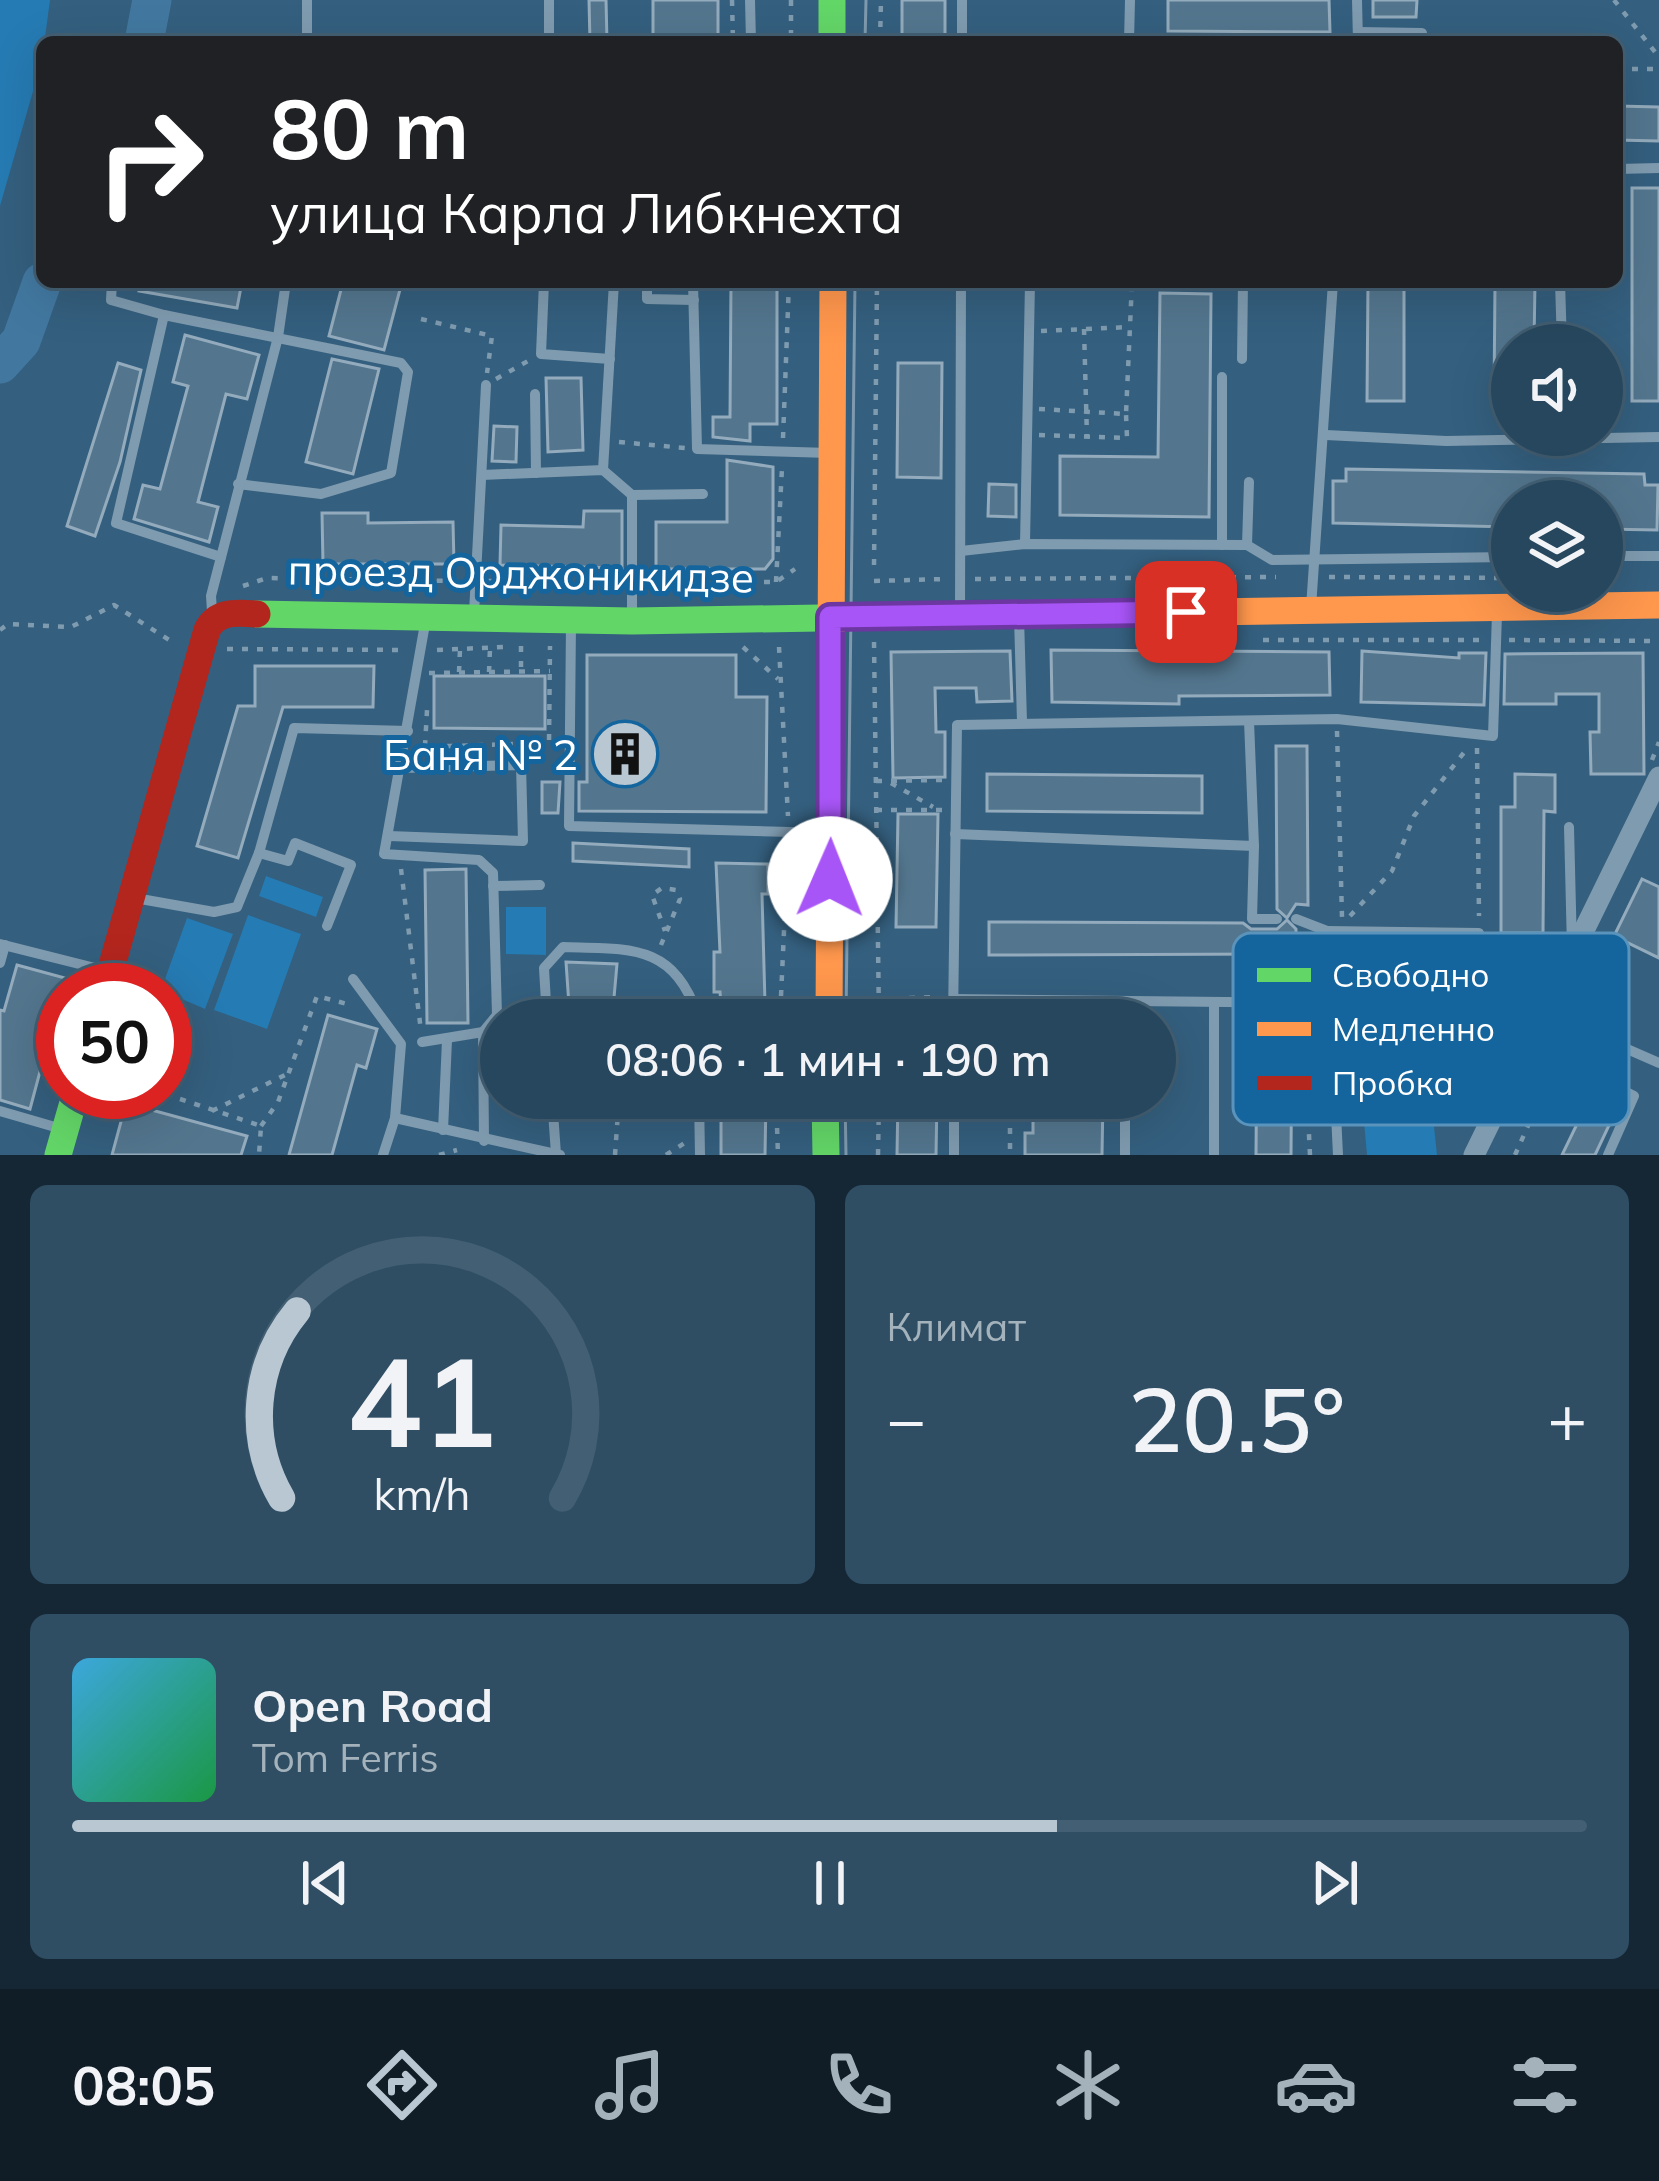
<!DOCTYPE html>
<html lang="ru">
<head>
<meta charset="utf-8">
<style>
  body { margin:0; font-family:Mulish,sans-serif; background:#2f4e64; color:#f1f3f6; height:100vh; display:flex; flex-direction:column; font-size:45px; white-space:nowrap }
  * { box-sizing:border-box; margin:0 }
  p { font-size:39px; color:#a4b2bc }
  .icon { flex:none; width:66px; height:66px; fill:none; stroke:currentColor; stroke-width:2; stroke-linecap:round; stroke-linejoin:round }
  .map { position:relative; height:1155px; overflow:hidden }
  .sheet { display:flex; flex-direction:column; gap:30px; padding:30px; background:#152734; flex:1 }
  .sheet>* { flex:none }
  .hud { position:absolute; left:36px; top:36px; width:1587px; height:252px; border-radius:18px; box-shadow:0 12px 48px #0002,0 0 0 3px #435f73; background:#202124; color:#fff; overflow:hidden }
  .buttons { position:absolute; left:1491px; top:324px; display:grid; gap:24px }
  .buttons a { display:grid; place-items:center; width:132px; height:132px; border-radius:50%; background:#27475e; box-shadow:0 12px 48px #0002,0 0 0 3px #435f73; font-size:60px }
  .speed { position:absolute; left:36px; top:963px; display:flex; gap:24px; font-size:60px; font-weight:700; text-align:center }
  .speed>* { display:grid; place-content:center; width:156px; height:156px; border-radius:50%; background:#27475e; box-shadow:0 12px 48px #0002,0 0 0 3px #435f73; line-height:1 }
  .speed .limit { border:18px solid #d22; background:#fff; color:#111 }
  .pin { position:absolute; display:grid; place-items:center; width:102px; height:102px; color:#fff; margin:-51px; border-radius:24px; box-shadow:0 6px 18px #0006 }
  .me { position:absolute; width:132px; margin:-66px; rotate:1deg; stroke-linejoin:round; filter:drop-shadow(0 0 9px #0008) }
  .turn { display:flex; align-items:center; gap:42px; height:252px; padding:0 36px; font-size:54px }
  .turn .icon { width:156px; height:156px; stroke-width:2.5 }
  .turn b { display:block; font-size:84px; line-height:102px }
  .big { font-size:90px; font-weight:600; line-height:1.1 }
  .sheet .widget { flex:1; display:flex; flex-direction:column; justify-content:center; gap:18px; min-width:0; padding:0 42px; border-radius:18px; background:#2f4e64 }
  .sheet .dial { align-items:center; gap:0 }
  .dial svg { height:312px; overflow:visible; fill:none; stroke:#435f73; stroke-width:7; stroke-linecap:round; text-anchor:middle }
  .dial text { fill:#f1f3f6; stroke:none }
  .song { display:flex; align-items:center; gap:36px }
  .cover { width:144px; height:144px; border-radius:18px; background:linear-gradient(135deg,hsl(200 70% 55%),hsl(140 70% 35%)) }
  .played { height:12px; border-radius:6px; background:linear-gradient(90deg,#b8c7d2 65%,#435f73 65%) }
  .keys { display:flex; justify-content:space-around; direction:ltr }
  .heat { display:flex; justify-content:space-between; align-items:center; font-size:66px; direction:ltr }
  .sheet .tiles { flex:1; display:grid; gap:30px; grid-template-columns:1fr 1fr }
  .widget:last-child { grid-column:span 2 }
  .trip { position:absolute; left:480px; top:999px; width:696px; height:120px; border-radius:60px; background:#27475e; box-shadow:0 12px 48px #0002,0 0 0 3px #435f73; font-weight:600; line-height:120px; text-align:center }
  .dock { display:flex; height:192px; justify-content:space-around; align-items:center; background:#101c26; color:#a4b2bc }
  .dock .icon { width:84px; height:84px }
  .dock .current { color:#b8c7d2 }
  .dock b { font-size:54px; color:#f1f3f6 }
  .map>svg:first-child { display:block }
  .green { fill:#257bb3 }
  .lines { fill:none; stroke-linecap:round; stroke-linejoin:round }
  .river { stroke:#4278a0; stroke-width:39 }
  .building { fill:#53768e; stroke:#93abbc; stroke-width:3 }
  .path { stroke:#7f9baf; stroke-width:4.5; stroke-dasharray:6 9; stroke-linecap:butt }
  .lane { stroke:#7f9baf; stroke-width:10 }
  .street { stroke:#7f9baf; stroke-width:21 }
  .fast { stroke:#63d668; stroke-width:27 }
  .slow { stroke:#ff974d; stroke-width:27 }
  .jam { stroke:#b3261e; stroke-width:27 }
  .tram { stroke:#7f9aae; stroke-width:3 }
  .route-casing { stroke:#6d37a1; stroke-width:30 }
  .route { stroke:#a855f7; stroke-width:21 }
  .labels { text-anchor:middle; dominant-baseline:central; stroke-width:10; stroke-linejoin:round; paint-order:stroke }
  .street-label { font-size:42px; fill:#fff; stroke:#14659e }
  .poi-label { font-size:42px; fill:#fff; stroke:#14659e; text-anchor:end }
  .key { fill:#14659e; stroke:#5a93bb; stroke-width:3 }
  .key-label { font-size:33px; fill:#fff }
</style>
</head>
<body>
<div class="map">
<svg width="1659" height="1155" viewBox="0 0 1659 1155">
  <rect width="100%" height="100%" fill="#345f7e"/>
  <g class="green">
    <path d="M0,0H50L42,60L0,206Z"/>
    <path d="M266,876L323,897L316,917L259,896Z"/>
    <path d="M506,907H546V955L506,954Z"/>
    <path d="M248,915L301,934L267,1029L214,1010Z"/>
    <path d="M187,918L233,934L205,1009L161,990Z"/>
    <path d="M1427,1060L1437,1155H1367L1359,1066Z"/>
  </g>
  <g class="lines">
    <g class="river">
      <path d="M144,42L152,0"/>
      <path d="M0,364L21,341L42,282"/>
    </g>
  </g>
  <g class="building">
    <path d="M589,0H606L607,42H590Z"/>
    <rect x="653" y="0" width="65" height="42"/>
    <rect x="902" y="0" width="43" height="42"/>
    <path d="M1168,0H1329L1330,32L1168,31Z"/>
    <path d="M1373,0H1417L1416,17H1373Z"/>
    <path d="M1617,106L1659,107V141L1617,140Z"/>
    <rect x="1632" y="188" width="27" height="213"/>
    <path d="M140,282H242L237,308L139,291Z"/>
    <path d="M343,282H402L384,350L329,336Z"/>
    <path d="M731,282H777V424H750V441L713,437V417H730Z"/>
    <path d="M1368,282H1404V401H1367Z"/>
    <path d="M1495,282H1535L1534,345H1512V399L1494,398Z"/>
    <path d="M1160,293L1211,294L1209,517L1060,515V456L1158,457Z"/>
    <path d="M185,335L259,355L247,399L226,394L198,502L218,507L209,542L134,519L143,485L160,489L188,386L173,382Z"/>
    <path d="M332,359L379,369L353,474L306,462Z"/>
    <path d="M118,363L141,370L120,462L95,536L67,526Z"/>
    <path d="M898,363H942L941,478L897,477Z"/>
    <path d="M546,378H581L583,450L548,452Z"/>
    <path d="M494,426L517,427L516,462L492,461Z"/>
    <path d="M727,460L773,467V559L765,569H656V522H727Z"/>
    <path d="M1346,469L1644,474L1645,485H1658L1657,530L1602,529V501H1512V527L1333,523V481H1346Z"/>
    <path d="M989,484L1016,485V517L988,516Z"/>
    <path d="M584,511H622V568L500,565L501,525L583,527Z"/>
    <path d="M322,513H368V523L453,522L454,564H323Z"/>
    <path d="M1051,650L1329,652L1330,695L1179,696V704L1052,702Z"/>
    <path d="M1010,651L1012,701L977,702L976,688H935L936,732H945V777L893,778L891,652Z"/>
    <path d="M1362,651L1459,658V653H1486L1484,705L1361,702Z"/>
    <path d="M1643,653L1644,774H1591L1590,732H1599V694H1556V704H1504L1505,654Z"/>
    <path d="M587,655H736V697H767L766,812L579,811V782H587Z"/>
    <path d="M255,666H374L373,707H283L238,858L197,846L238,706H255Z"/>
    <path d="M434,676H545V729L434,728Z"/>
    <path d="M1276,746H1307L1308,905L1296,904L1287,918L1277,909Z"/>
    <path d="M987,774L1202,776V813L987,811Z"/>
    <path d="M1515,774L1555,775V812L1544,811L1543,933H1501V807H1515Z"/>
    <path d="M542,782H560L558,813H542Z"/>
    <path d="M898,814H938L936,927H896Z"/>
    <path d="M573,843L689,849V867L573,861Z"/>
    <path d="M716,863L768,864V894H762L765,1003L721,1006L720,992H714V952H720Z"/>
    <path d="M466,869L468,1023H427L425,870Z"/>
    <path d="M1642,879L1659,887V958L1614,936Z"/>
    <path d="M1287,920L1296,929V954L989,955V922L1243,923L1251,929H1277Z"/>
    <path d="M566,962L617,964L612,1020H570Z"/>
    <path d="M17,965L65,978L30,1109L0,1100V1010L4,1011Z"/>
    <path d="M328,1015L377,1029L366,1068L357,1065L332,1155H289Z"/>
    <path d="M1257,1023H1292L1291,1155H1256Z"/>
    <path d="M1595,1087L1621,1100L1595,1155H1562Z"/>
    <path d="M721,1098H766L765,1155H721Z"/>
    <path d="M898,1098H937L936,1155H897Z"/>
    <path d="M1033,1098H1103L1102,1155H1025V1133H1033Z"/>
    <path d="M126,1103L247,1136L241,1155H112Z"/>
  </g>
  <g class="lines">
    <g class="path">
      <path d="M732,0L733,42"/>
      <path d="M791,0V42"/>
      <path d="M1614,0L1659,57"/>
      <path d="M880,42L881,0"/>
      <path d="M1617,69H1659"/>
      <path d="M421,319L492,336L487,373"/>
      <path d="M1084,329L1087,437"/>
      <path d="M1041,331L1130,327"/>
      <path d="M496,379L528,361"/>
      <path d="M1039,409L1126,414L1132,282"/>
      <path d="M1039,435L1127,438L1126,414"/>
      <path d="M783,438L789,282"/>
      <path d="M619,442L685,448"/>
      <path d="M874,565L877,282"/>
      <path d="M1329,577L1512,578"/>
      <path d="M975,579L1276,577"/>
      <path d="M488,581H615"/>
      <path d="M644,581L776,582L795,569"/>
      <path d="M874,581L946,579"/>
      <path d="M776,582L782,468"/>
      <path d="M243,586L267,578L459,581"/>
      <path d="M0,630L8,624L71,627L114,605L174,643"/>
      <path d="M1263,640H1480"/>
      <path d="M1509,640L1659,641"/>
      <path d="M874,642L879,1020"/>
      <path d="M521,646V671"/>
      <path d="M743,647L778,679"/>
      <path d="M779,647L788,816"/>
      <path d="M227,649L407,650"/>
      <path d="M437,650L503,647"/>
      <path d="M459,672L460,649"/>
      <path d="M489,672L490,648"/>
      <path d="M429,673L550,671"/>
      <path d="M1337,731L1342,917"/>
      <path d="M425,746L427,710"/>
      <path d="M417,747L549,743L550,646"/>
      <path d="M1477,748L1479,916"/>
      <path d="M1652,760L1659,742"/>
      <path d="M876,781L942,780"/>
      <path d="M891,783L933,807"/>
      <path d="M876,810H943"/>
      <path d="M401,869L421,1031"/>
      <path d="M1350,916L1392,871L1414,816L1466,750"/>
      <path d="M661,945L680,899L676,890L662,888L652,895L665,931"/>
      <path d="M1489,946L1501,1022"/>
      <path d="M781,996L788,845"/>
      <path d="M891,998L908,1020"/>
      <path d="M879,999L939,997"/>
      <path d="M776,1098L778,1155"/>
      <path d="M1010,1098V1155"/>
      <path d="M180,1099L261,1126L259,1155"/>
      <path d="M212,1111L287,1074"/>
      <path d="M570,1114L615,1098"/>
      <path d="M261,1126L278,1102L317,996L351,1005"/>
      <path d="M439,1155L457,1150"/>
      <path d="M615,1155L619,1098"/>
      <path d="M666,1155L686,1142"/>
      <path d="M878,1155L879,1098"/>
      <path d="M1310,1155L1305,1054H1318"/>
      <path d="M1515,1155L1566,1040"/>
    </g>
    <g class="lane">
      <path d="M307,0V42"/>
      <path d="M750,0L751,42"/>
      <path d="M1357,0L1358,42"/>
      <path d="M1358,32L1422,33"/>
      <path d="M549,42V0"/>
      <path d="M962,42V0"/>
      <path d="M1129,42L1130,0"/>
      <path d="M1617,169L1659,168"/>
      <path d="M112,282L111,300L164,315"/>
      <path d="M544,282L541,354L610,359"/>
      <path d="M693,282L697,449L830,453"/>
      <path d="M1560,282L1562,345"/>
      <path d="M647,283V299L694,300"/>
      <path d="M1242,359L1243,282"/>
      <path d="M535,394L536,473"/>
      <path d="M1326,435L1446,441L1659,437"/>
      <path d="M603,470L614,282"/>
      <path d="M482,475L603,470L632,495V617"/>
      <path d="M632,495L703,494"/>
      <path d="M1025,544L1030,282"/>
      <path d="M1222,545V377"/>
      <path d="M1247,545L1249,482"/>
      <path d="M961,551L1025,544L1247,545L1272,560L1512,557"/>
      <path d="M1602,556H1659"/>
      <path d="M221,557L116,523L164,315L401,363L408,372L391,473L321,494L238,484"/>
      <path d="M1311,608L1333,282"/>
      <path d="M960,609L961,282"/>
      <path d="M212,611L211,596L278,337L286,282"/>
      <path d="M474,613L486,385"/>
      <path d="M1019,617L1022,722"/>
      <path d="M571,623L569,826L828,833"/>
      <path d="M425,624L384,854L479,860L493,873L497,1015L483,1032L484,1141"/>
      <path d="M1569,827L1572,949"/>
      <path d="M955,834L1254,846L1249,721"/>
      <path d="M389,836L523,841L521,765L402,768"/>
      <path d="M1254,846L1252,919H1277"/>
      <path d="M259,853L294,728L408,731"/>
      <path d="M493,886L540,885"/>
      <path d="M135,898L214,912L237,907L259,853L288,861L295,843L351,865L327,926"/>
      <path d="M1296,919L1327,931L1338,1155"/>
      <path d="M1327,931L1479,933"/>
      <path d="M0,944L107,971"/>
      <path d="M0,963L5,945"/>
      <path d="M353,979L401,1044L395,1118"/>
      <path d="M953,999L1328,1003"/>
      <path d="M1547,1014L1659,1063"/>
      <path d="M698,1018L781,1011L826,1015"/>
      <path d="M547,1020L544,968L563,947C630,949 673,943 698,1016"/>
      <path d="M953,1020L957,725L1337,719L1493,736L1497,613"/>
      <path d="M1329,1038L1531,1039"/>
      <path d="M422,1042L483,1032"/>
      <path d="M1590,1074L1634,1096L1608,1155"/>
      <path d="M159,1092L168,1094"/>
      <path d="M552,1098L556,1154"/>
      <path d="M699,1098L700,1155"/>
      <path d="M954,1098V1155"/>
      <path d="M1125,1098V1155"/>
      <path d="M0,1111L62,1129"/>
      <path d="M443,1130L447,1040"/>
      <path d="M383,1155L395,1118L560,1155"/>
      <path d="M1214,1155V1002"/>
    </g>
    <path class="street" d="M1474,1155L1659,777"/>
    <g class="fast">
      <path d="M832,0V42"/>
      <path d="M257,614L632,621L879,617"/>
      <path d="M825,1098L826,1155"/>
      <path d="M58,1155L76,1092"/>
    </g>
    <g class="slow">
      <path d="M879,617L1659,605"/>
      <path d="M829,1020L833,282"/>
    </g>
    <path class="jam" d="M105,990L207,630C217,610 237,613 257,614"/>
    <g class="tram">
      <path d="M865,42L866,0"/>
      <path d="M846,1020L855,282"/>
      <path d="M845,1098L846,1155"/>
    </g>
  </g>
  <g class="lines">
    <g class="route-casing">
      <path id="route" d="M830,879V617L1186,612"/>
    </g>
    <use href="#route" class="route"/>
  </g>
  <defs>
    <g id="building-disc" transform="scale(3.45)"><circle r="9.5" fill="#b8c7d2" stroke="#14659e"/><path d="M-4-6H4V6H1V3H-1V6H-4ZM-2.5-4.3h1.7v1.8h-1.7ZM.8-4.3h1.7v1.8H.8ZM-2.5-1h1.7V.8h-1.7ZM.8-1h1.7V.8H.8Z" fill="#111"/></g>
  </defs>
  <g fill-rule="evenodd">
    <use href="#building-disc" x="625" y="754"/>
  </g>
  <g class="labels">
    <g class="street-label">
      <text transform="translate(521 573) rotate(1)">проезд Орджоникидзе</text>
    </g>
    <g class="poi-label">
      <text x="578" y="754">Баня № 2</text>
    </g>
  </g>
  <rect x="1233" y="933" width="396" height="192" rx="18" class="key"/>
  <rect x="1257" y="968" width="54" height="14" fill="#63d668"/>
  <rect x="1257" y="1022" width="54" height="14" fill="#ff974d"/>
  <rect x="1257" y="1076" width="54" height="14" fill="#b3261e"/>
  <g class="key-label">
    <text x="1332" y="987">Свободно</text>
    <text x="1332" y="1041">Медленно</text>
    <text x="1332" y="1095">Пробка</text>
  </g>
</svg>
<div class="buttons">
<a><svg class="icon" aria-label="sound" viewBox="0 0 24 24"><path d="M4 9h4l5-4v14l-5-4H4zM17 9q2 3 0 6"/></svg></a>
<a><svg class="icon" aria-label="layers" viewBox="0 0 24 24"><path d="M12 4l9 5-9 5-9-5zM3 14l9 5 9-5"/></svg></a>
</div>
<div class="speed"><div class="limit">50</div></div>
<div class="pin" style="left:1186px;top:612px;background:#d93025"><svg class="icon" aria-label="arrive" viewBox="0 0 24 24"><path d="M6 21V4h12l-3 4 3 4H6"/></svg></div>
<svg class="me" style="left:830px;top:879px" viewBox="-20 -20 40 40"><circle r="19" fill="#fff"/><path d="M0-13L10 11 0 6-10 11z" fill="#a855f7"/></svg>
<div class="trip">08:06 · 1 мин · 190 m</div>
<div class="hud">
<div class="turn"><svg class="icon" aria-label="right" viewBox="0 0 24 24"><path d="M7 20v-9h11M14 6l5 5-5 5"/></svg><div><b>80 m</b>улица Карла Либкнехта</div></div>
</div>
</div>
<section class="sheet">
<div class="tiles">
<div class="widget dial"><svg viewBox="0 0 100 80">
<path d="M14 69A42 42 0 1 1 86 69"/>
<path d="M14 69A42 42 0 0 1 18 21" stroke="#b8c7d2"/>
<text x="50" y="56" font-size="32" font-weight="700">41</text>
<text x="50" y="72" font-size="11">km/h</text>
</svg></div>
<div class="widget"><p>Климат</p>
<div class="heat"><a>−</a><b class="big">20.5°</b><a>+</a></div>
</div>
<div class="widget">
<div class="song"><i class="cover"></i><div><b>Open Road</b><p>Tom Ferris</p></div></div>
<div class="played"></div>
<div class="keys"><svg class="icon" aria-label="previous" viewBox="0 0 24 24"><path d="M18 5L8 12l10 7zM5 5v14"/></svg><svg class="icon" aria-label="pause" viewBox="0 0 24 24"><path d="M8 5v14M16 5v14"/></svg><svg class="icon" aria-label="next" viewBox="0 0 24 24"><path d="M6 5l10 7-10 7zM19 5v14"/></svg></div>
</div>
</div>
</section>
<nav class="dock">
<b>08:05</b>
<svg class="icon current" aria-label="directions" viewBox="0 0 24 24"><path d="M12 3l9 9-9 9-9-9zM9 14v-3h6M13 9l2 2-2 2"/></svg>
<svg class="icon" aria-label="music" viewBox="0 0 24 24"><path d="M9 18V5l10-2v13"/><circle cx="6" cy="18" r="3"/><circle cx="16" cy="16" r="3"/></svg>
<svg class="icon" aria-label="phone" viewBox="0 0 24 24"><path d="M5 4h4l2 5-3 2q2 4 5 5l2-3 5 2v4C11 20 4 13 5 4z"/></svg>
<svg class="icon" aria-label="climate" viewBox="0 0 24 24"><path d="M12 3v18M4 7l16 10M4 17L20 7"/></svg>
<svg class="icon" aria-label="car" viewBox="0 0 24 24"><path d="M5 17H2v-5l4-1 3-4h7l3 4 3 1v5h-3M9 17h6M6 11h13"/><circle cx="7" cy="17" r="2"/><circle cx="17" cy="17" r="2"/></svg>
<svg class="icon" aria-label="filters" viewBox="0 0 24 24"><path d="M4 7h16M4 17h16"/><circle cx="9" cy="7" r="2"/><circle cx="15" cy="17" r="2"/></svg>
</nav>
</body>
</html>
